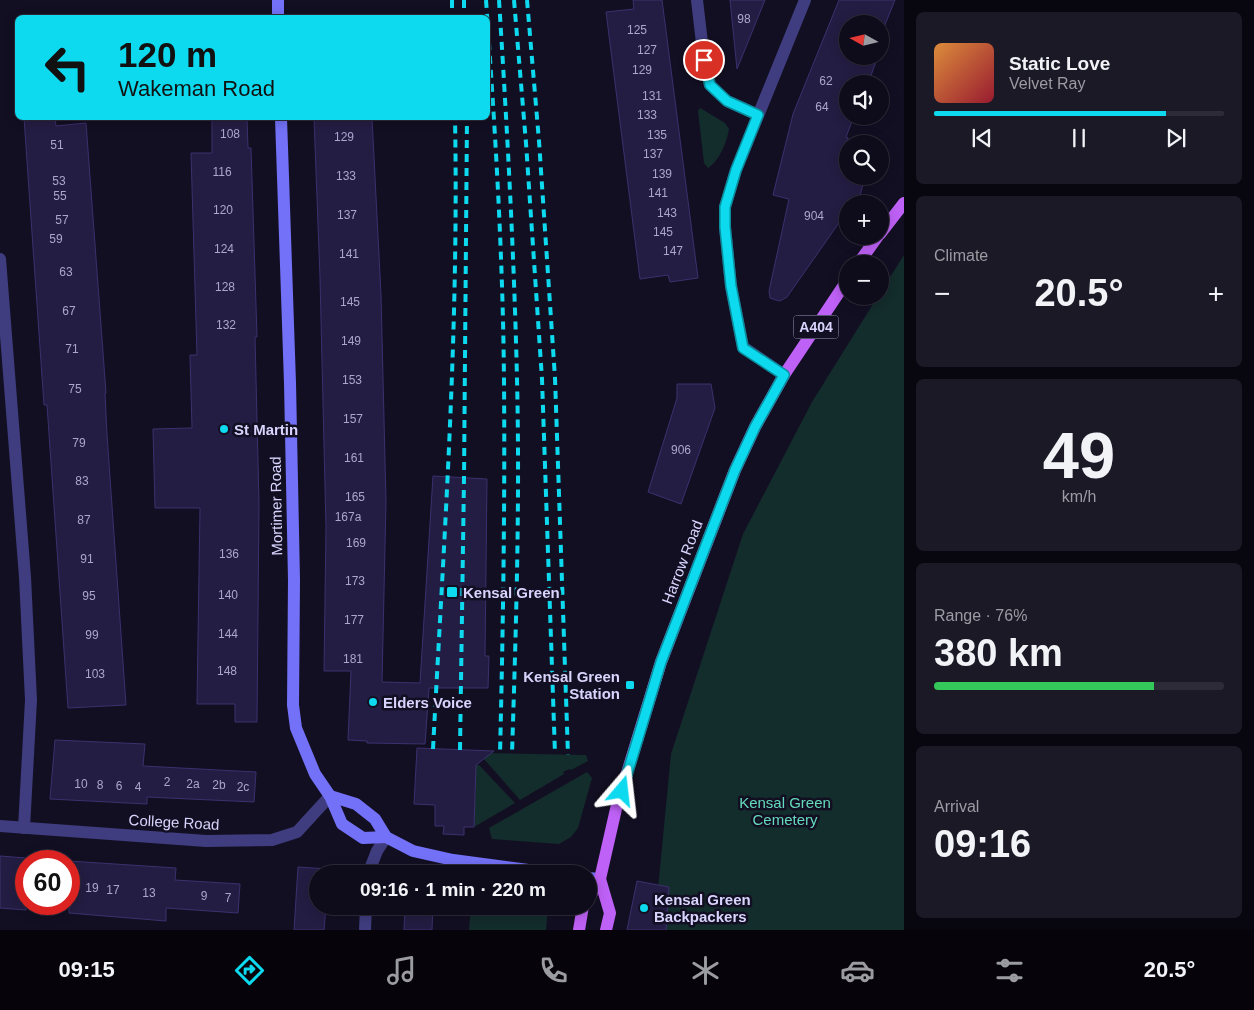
<!DOCTYPE html>
<html lang="en">
<head>
<meta charset="utf-8">
<style>
  body { margin:0; font-family:Arial,sans-serif; background:#1c1927; color:#f1f3f6; height:100vh; display:flex; flex-direction:column; font-size:19px; white-space:nowrap }
  * { box-sizing:border-box; margin:0 }
  p { font-size:16px; color:#9b9ba2 }
  .icon { flex:none; width:28px; height:28px; fill:none; stroke:currentColor; stroke-width:2; stroke-linecap:round; stroke-linejoin:round }
  .map { position:relative; flex:1; overflow:hidden }
  .sheet { display:flex; flex-direction:column; gap:12px; padding:12px; background:#08060e; width:350px }
  .sheet>* { flex:none }
  .hud { position:absolute; left:15px; top:15px; width:475px; height:105px; border-radius:8px; box-shadow:0 2px 12px #0003,0 0 0 1px #2e2b39; background:#0ddaef; color:#111; overflow:hidden }
  .needle { width:32px; rotate:278deg }
  .tools { position:absolute; left:839px; top:15px; display:grid; gap:10px }
  .tools a { display:grid; place-items:center; width:50px; height:50px; border-radius:50%; background:#0e0b1a; box-shadow:0 2px 12px #0003,0 0 0 1px #2e2b39; font-size:25px }
  .speed { position:absolute; left:15px; top:850px; display:flex; gap:10px; font-size:25px; font-weight:700; text-align:center }
  .speed>* { display:grid; place-content:center; width:65px; height:65px; border-radius:50%; background:#0e0b1a; box-shadow:0 2px 12px #0003,0 0 0 1px #2e2b39; line-height:1 }
  .speed .limit { border:8px solid #d22; background:#fff; color:#111 }
  .pin { position:absolute; display:grid; place-items:center; width:42px; height:42px; color:#fff; margin:-21px; border:2px solid #fff; border-radius:50%; box-shadow:0 1px 5px #0007 }
  .me { position:absolute; width:55px; margin:-28px; rotate:17deg; stroke-linejoin:round; filter:drop-shadow(0 0 4px #0008) }
  .turn { display:flex; align-items:center; gap:18px; height:105px; padding:0 20px; font-size:22px }
  .turn .icon { width:65px; height:65px; stroke-width:2.5 }
  .turn b { display:block; font-size:35px; line-height:42px }
  .big { font-size:38px; font-weight:700; line-height:1.1 }
  .sheet .widget { flex:1; display:flex; flex-direction:column; justify-content:center; gap:8px; min-width:0; padding:0 18px; border-radius:8px; background:#1c1927 }
  .sheet .dial { align-items:center; gap:0 }
  .dial b { font-size:65px; line-height:1 }
  .song { display:flex; align-items:center; gap:15px }
  .cover { width:60px; height:60px; border-radius:8px; background:linear-gradient(135deg,hsl(30 70% 55%),hsl(350 70% 35%)) }
  .played { height:5px; border-radius:2px; background:linear-gradient(90deg,#0ddaef 80%,#2e2b39 80%) }
  .keys { display:flex; justify-content:space-around; direction:ltr }
  .heat { display:flex; justify-content:space-between; align-items:center; font-size:28px; direction:ltr }
  .charge { height:8px; border-radius:4px; background:linear-gradient(90deg,#34c759 76%,#2e2b39 0) }
  .trip { position:absolute; left:309px; top:865px; width:288px; height:50px; border-radius:25px; background:#0e0b1a; box-shadow:0 2px 12px #0003,0 0 0 1px #2e2b39; font-weight:700; line-height:50px; text-align:center }
  .menu { display:flex; height:80px; justify-content:space-around; align-items:center; background:#06040a; color:#9b9ba2 }
  .menu .icon { width:35px; height:35px }
  .menu .on { color:#0ddaef }
  .menu b { font-size:22px; color:#f1f3f6 }
  main { display:flex; flex:1; min-height:0 }
  .map>svg:first-child { display:block }
  .green { fill:#132d2c }
  .building { fill:#241d43; stroke:#3c306e }
  .lines { fill:none; stroke-linecap:round; stroke-linejoin:round }
  .street { stroke:#3f3d7f; stroke-width:12 }
  .secondary { stroke:#7371f7; stroke-width:12 }
  .primary { stroke:#be61f6; stroke-width:12 }
  .rail { stroke:#0ddaef; stroke-width:4; stroke-dasharray:8 6; stroke-linecap:butt }
  .route-casing { stroke:#088e9b; stroke-width:12 }
  .route { stroke:#0ddaef; stroke-width:9 }
  .poi-dot { fill:#0ddaef; stroke:#130f23; stroke-width:2 }
  .labels { text-anchor:middle; dominant-baseline:central; stroke-width:5; stroke-linejoin:round; paint-order:stroke }
  .number-label { font-size:12px; fill:#aba6ce }
  .shield { fill:#130f23; stroke:#9d99bc; stroke-width:1 }
  .shield-label { font-size:14px; font-weight:bold; fill:#d8d4fd }
  .poi-label { font-size:15px; font-weight:bold; fill:#d8d4fd; stroke:#130f23; text-anchor:start }
  .street-label { font-size:15px; fill:#d8d4fd; stroke:#130f23 }
  .park-label { font-size:15px; fill:#64d9bb; stroke:#130f23 }
</style>
</head>
<body>
<main>
<div class="map">
<svg width="904" height="930" viewBox="0 0 904 930">
  <rect width="100%" height="100%" fill="#130f23"/>
  <g class="green">
    <path d="M700,108L725,123L729,129C727,142 719,161 708,168L704,163L698,111Z"/>
    <path d="M904,255V930H654L671,754L743,534L812,402L878,296H880V293Z"/>
    <path d="M484,753L586,755L588,761L571,770L569,769L563,772L564,774L520,800L484,759L486,757Z"/>
    <path d="M470,764L479,765L515,803L474,827L476,778Z"/>
    <path d="M587,772L592,778L578,828L571,837L559,844L492,839L489,828Z"/>
    <path d="M471,906H548L546,930H469Z"/>
  </g>
  <g class="building">
    <path d="M633,0H662L698,278L670,282L668,275L640,279L606,12L634,9Z"/>
    <path d="M730,0H765L737,69Z"/>
    <path d="M839,0H895L880,37L885,39L880,51V24H848V56H878L868,84H848V116H854L846,137L848,138V176H865L858,204H848V210L787,297L780,301L776,300L770,298L769,291L789,199L773,195L793,114Z"/>
    <path d="M24,118H55L56,126L86,123L106,393H105L107,435L126,705L68,708L47,405H44Z"/>
    <path d="M212,118H247L248,148H251L257,337H255L259,503L257,722H235V704H197L200,508H155L153,429L192,428L190,355H197L191,153H212Z"/>
    <path d="M314,118H372L381,295L386,502L382,682L420,683L433,476L487,479L485,656H489L488,688H429L425,744L367,743V741L348,740L351,671H324L326,528L320,277Z"/>
    <path d="M677,384H711L715,408L681,504L648,492L677,398Z"/>
    <path d="M55,740L145,744L143,766L256,772L254,802L147,797V804L50,799Z"/>
    <path d="M417,748L494,751L476,765L474,827H464V835L443,834L444,826H435V805L414,804Z"/>
    <path d="M0,856L26,858V910L0,908Z"/>
    <path d="M69,861L176,868L175,880L240,884L238,913L166,908V921L69,913Z"/>
    <path d="M298,867L328,869V874H318V906H326L324,930H294Z"/>
    <path d="M637,881L669,887L666,930H627Z"/>
    <path d="M405,906H433L432,930H404Z"/>
  </g>
  <g class="lines">
    <g class="street">
      <path d="M697,0L704,60L710,85L727,101L758,115"/>
      <path d="M0,259L25,577L31,700L24,828"/>
      <path d="M784,375L743,347L731,286L725,227V207L736,170L805,0"/>
      <path d="M0,826L206,841L272,840L297,832L330,796"/>
      <path d="M368,874L377,851L386,837"/>
      <path d="M365,930L366,906"/>
    </g>
    <g class="secondary">
      <path d="M278,0V18"/>
      <path d="M281,118L290,383L294,580L293,705L296,728L315,774L330,796L342,824L363,838L386,837"/>
      <path d="M330,796L356,804L375,819L386,837L413,851L453,860L559,874"/>
      <path d="M588,878L600,879"/>
    </g>
    <g class="primary">
      <path d="M880,234L904,203"/>
      <path d="M858,264L878,236"/>
      <path d="M600,879L610,913L606,930"/>
      <path d="M588,900L600,879L616,809L661,662L735,470L755,427L784,375L848,279"/>
      <path d="M579,930L583,906"/>
    </g>
    <g class="rail">
      <path d="M452,0V18"/>
      <path d="M464,0V18"/>
      <path d="M486,0C495,127 503,255 504,382C505,506 503,630 500,754"/>
      <path d="M499,0C507,126 514,252 517,379C520,503 516,629 512,754"/>
      <path d="M514,0L526,143L542,379L555,754"/>
      <path d="M527,0L539,141L555,378L568,755"/>
      <path d="M433,749C444,538 459,328 455,118"/>
      <path d="M460,750L464,478L467,118"/>
    </g>
  </g>
  <g class="lines">
    <g class="route-casing">
      <path id="route" d="M622,791L661,662L706,545L735,470L755,427L784,375L743,348L731,286L725,227V207L736,170L758,115L727,101L710,85L704,60"/>
    </g>
    <use href="#route" class="route"/>
  </g>
  <g class="poi-dot">
    <circle cx="224" cy="429" r="5"/>
    <rect x="446" y="586" width="12" height="12" rx="2.5"/>
    <rect x="625" y="680" width="10" height="10" rx="2.5"/>
    <circle cx="373" cy="702" r="5"/>
    <circle cx="644" cy="908" r="5"/>
  </g>
  <g class="labels">
    <g class="number-label">
      <text x="744" y="19">98</text>
      <text x="637" y="30">125</text>
      <text x="647" y="50">127</text>
      <text x="642" y="70">129</text>
      <text x="826" y="81">62</text>
      <text x="652" y="96">131</text>
      <text x="822" y="107">64</text>
      <text x="647" y="115">133</text>
      <text x="230" y="134">108</text>
      <text x="657" y="135">135</text>
      <text x="344" y="137">129</text>
      <text x="57" y="145">51</text>
      <text x="653" y="154">137</text>
      <text x="222" y="172">116</text>
      <text x="662" y="174">139</text>
      <text x="346" y="176">133</text>
      <text x="59" y="181">53</text>
      <text x="658" y="193">141</text>
      <text x="60" y="196">55</text>
      <text x="223" y="210">120</text>
      <text x="667" y="213">143</text>
      <text x="347" y="215">137</text>
      <text x="814" y="216">904</text>
      <text x="62" y="220">57</text>
      <text x="663" y="232">145</text>
      <text x="56" y="239">59</text>
      <text x="224" y="249">124</text>
      <text x="673" y="251">147</text>
      <text x="349" y="254">141</text>
      <text x="66" y="272">63</text>
      <text x="225" y="287">128</text>
      <text x="350" y="302">145</text>
      <text x="69" y="311">67</text>
      <text x="226" y="325">132</text>
      <text x="351" y="341">149</text>
      <text x="72" y="349">71</text>
      <text x="352" y="380">153</text>
      <text x="75" y="389">75</text>
      <text x="353" y="419">157</text>
      <text x="79" y="443">79</text>
      <text x="681" y="450">906</text>
      <text x="354" y="458">161</text>
      <text x="82" y="481">83</text>
      <text x="355" y="497">165</text>
      <text x="348" y="517">167a</text>
      <text x="84" y="520">87</text>
      <text x="356" y="543">169</text>
      <text x="229" y="554">136</text>
      <text x="87" y="559">91</text>
      <text x="355" y="581">173</text>
      <text x="228" y="595">140</text>
      <text x="89" y="596">95</text>
      <text x="354" y="620">177</text>
      <text x="228" y="634">144</text>
      <text x="92" y="635">99</text>
      <text x="353" y="659">181</text>
      <text x="227" y="671">148</text>
      <text x="95" y="674">103</text>
      <text x="167" y="782">2</text>
      <text x="81" y="784">10</text>
      <text x="193" y="784">2a</text>
      <text x="100" y="785">8</text>
      <text x="219" y="785">2b</text>
      <text x="119" y="786">6</text>
      <text x="138" y="787">4</text>
      <text x="243" y="787">2c</text>
      <text x="92" y="888">19</text>
      <text x="113" y="890">17</text>
      <text x="149" y="893">13</text>
      <text x="204" y="896">9</text>
      <text x="228" y="898">7</text>
    </g>
    <rect class="shield" x="793.5" y="315.5" width="45" height="23" rx="4"/>
    <g class="shield-label">
      <text x="816" y="327">A404</text>
    </g>
    <g class="poi-label">
      <text x="234" y="429">St Martin</text>
      <text x="463" y="592">Kensal Green</text>
      <text x="620" y="676" text-anchor="end">Kensal Green<tspan x="620" dy="17">Station</tspan></text>
      <text x="383" y="702">Elders Voice</text>
      <text x="654" y="899">Kensal Green<tspan x="654" dy="17">Backpackers</tspan></text>
    </g>
    <g class="street-label">
      <text transform="translate(276 506) rotate(-91)">Mortimer Road</text>
      <text transform="translate(682 562) rotate(-69)">Harrow Road</text>
      <text transform="translate(174 822) rotate(3)">College Road</text>
    </g>
    <g class="park-label">
      <text x="785" y="802">Kensal Green<tspan x="785" dy="17">Cemetery</tspan></text>
    </g>
  </g>
</svg>
<div class="tools">
<a><svg class="needle" viewBox="-14 -14 28 28"><path d="M0-13l5 13h-10z" fill="#e53935"/><path d="M0 13l5-13h-10z" fill="#9b9ba2"/></svg></a>
<a><svg class="icon" aria-label="sound" viewBox="0 0 24 24"><path d="M4 9h4l5-4v14l-5-4H4zM17 9q2 3 0 6"/></svg></a>
<a><svg class="icon" aria-label="search" viewBox="0 0 24 24"><circle cx="10" cy="10" r="6"/><path d="M15 15l6 6"/></svg></a>
<a>+</a>
<a>−</a>
</div>
<div class="speed"><div class="limit">60</div></div>
<div class="pin" style="left:704px;top:60px;background:#d93025"><svg class="icon" aria-label="arrive" viewBox="0 0 24 24"><path d="M6 21V4h12l-3 4 3 4H6"/></svg></div>
<svg class="me" style="left:622px;top:791px" viewBox="-20 -20 40 40"><path d="M0-17L14 15 0 8-14 15z" fill="#0ddaef" stroke="#fff" stroke-width="4"/></svg>
<div class="trip">09:16 · 1 min · 220 m</div>
<div class="hud">
<div class="turn"><svg class="icon" aria-label="left" viewBox="0 0 24 24"><path d="M17 20v-9H6M10 6l-5 5 5 5"/></svg><div><b>120 m</b>Wakeman Road</div></div>
</div>
</div>
<section class="sheet">
<div class="widget">
<div class="song"><i class="cover"></i><div><b>Static Love</b><p>Velvet Ray</p></div></div>
<div class="played"></div>
<div class="keys"><svg class="icon" aria-label="previous" viewBox="0 0 24 24"><path d="M18 5L8 12l10 7zM5 5v14"/></svg><svg class="icon" aria-label="pause" viewBox="0 0 24 24"><path d="M8 5v14M16 5v14"/></svg><svg class="icon" aria-label="next" viewBox="0 0 24 24"><path d="M6 5l10 7-10 7zM19 5v14"/></svg></div>
</div>
<div class="widget"><p>Climate</p>
<div class="heat"><a>−</a><b class="big">20.5°</b><a>+</a></div>
</div>
<div class="widget dial"><b>49</b><p>km/h</p></div>
<div class="widget"><p>Range · 76%</p><b class="big">380 km</b><div class="charge"></div></div>
<div class="widget"><p>Arrival</p><b class="big">09:16</b></div>
</section>
</main>
<nav class="menu">
<b>09:15</b>
<svg class="icon on" aria-label="directions" viewBox="0 0 24 24"><path d="M12 3l9 9-9 9-9-9zM9 14v-3h6M13 9l2 2-2 2"/></svg>
<svg class="icon" aria-label="music" viewBox="0 0 24 24"><path d="M9 18V5l10-2v13"/><circle cx="6" cy="18" r="3"/><circle cx="16" cy="16" r="3"/></svg>
<svg class="icon" aria-label="phone" viewBox="0 0 24 24"><path d="M5 4h4l2 5-3 2q2 4 5 5l2-3 5 2v4C11 20 4 13 5 4z"/></svg>
<svg class="icon" aria-label="climate" viewBox="0 0 24 24"><path d="M12 3v18M4 7l16 10M4 17L20 7"/></svg>
<svg class="icon" aria-label="car" viewBox="0 0 24 24"><path d="M5 17H2v-5l4-1 3-4h7l3 4 3 1v5h-3M9 17h6M6 11h13"/><circle cx="7" cy="17" r="2"/><circle cx="17" cy="17" r="2"/></svg>
<svg class="icon" aria-label="filters" viewBox="0 0 24 24"><path d="M4 7h16M4 17h16"/><circle cx="9" cy="7" r="2"/><circle cx="15" cy="17" r="2"/></svg>
<b>20.5°</b>
</nav>
</body>
</html>
